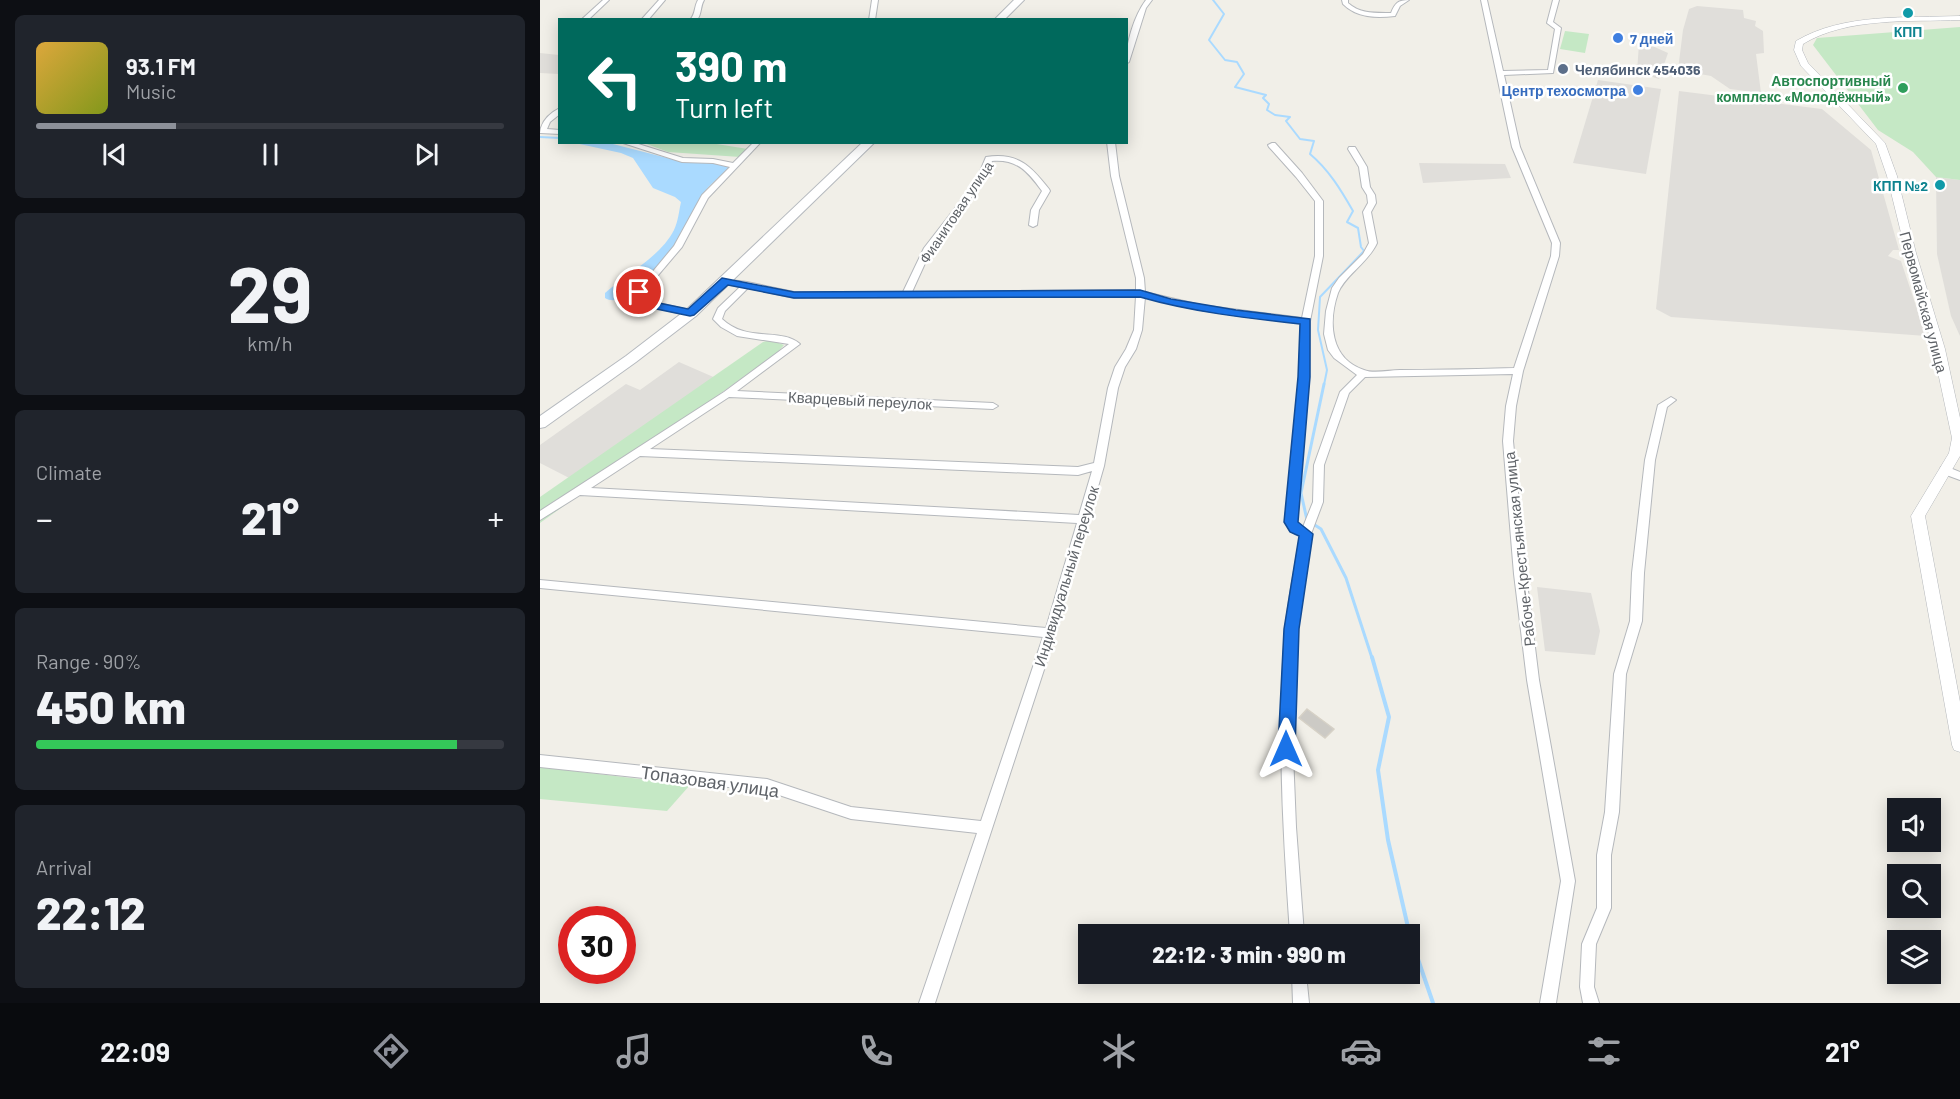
<!DOCTYPE html>
<html lang="en">
<head>
<meta charset="utf-8">
<style>
  body { margin:0; font-family:Barlow,sans-serif; background:#20242c; color:#f1f3f6; height:100vh; display:flex; flex-direction:column; font-size:22px; white-space:nowrap }
  * { box-sizing:border-box; margin:0 }
  p { font-size:20px; color:#9ea1a6 }
  .icon { flex:none; width:33px; height:33px; fill:none; stroke:currentColor; stroke-width:2; stroke-linecap:round; stroke-linejoin:round }
  .map { position:relative; flex:1; overflow:hidden }
  .side { display:flex; flex-direction:column; gap:15px; padding:15px; background:#0d0f14; width:540px }
  .side>* { flex:none }
  .hud { position:absolute; left:18px; top:18px; width:570px; height:126px; border-radius:0px; box-shadow:0 3px 15px #0003; background:#00695c; color:#fff; overflow:hidden }
  .buttons { position:absolute; left:1347px; top:798px; display:grid; gap:12px }
  .buttons a { display:grid; place-items:center; width:54px; height:54px; border-radius:0px; background:#171b24; box-shadow:0 3px 15px #0003; font-size:30px }
  .speed { position:absolute; left:18px; top:906px; display:flex; gap:12px; font-size:30px; font-weight:700; text-align:center }
  .speed>* { display:grid; place-content:center; width:78px; height:78px; border-radius:50%; background:#171b24; box-shadow:0 3px 15px #0003; line-height:1 }
  .speed .limit { border:9px solid #d22; background:#fff; color:#111 }
  .pin { position:absolute; display:grid; place-items:center; width:51px; height:51px; color:#fff; margin:-26px; border:3px solid #fff; border-radius:50%; box-shadow:0 2px 6px #0007 }
  .me { position:absolute; width:66px; margin:-33px; rotate:0deg; stroke-linejoin:round; filter:drop-shadow(0 0 4px #0008) }
  .turn { display:flex; align-items:center; gap:21px; height:126px; padding:0 18px; font-size:27px }
  .turn .icon { width:78px; height:78px; stroke-width:2.5 }
  .turn b { display:block; font-size:42px; line-height:51px }
  .big { font-size:45px; font-weight:800; line-height:1.1 }
  .side .tile { flex:1; display:flex; flex-direction:column; justify-content:center; gap:9px; min-width:0; padding:0 21px; border-radius:9px; background:#20242c }
  .side .dial { align-items:center; gap:0 }
  .dial b { font-size:78px; line-height:1 }
  .song { display:flex; align-items:center; gap:18px }
  .cover { width:72px; height:72px; border-radius:9px; background:linear-gradient(135deg,hsl(40 70% 55%),hsl(70 70% 35%)) }
  .played { height:6px; border-radius:3px; background:linear-gradient(90deg,#8c9099 30%,#363941 30%) }
  .keys { display:flex; justify-content:space-around; direction:ltr }
  .heat { display:flex; justify-content:space-between; align-items:center; font-size:33px; direction:ltr }
  .charge { height:9px; border-radius:4px; background:linear-gradient(90deg,#34c759 90%,#363941 0) }
  .trip { position:absolute; left:538px; top:924px; width:342px; height:60px; border-radius:0px; background:#171b24; box-shadow:0 3px 15px #0003; font-weight:800; line-height:60px; text-align:center }
  .tabs { display:flex; height:96px; justify-content:space-around; align-items:center; background:#090b0e; color:#9ea1a6 }
  .tabs .icon { width:42px; height:42px }
  .tabs .on { color:#8c9099 }
  .tabs b { font-size:27px; color:#f1f3f6 }
  main { display:flex; flex:1; min-height:0 }
  .map>svg:first-child { display:block }
  .industrial { fill:#e0deda }
  .green { fill:#c5e8c5 }
  .water { fill:#aadaff }
  .lines { fill:none; stroke-linecap:round; stroke-linejoin:round }
  .stream-far2 { stroke:#aadaff; stroke-width:2 }
  .stream-far1 { stroke:#aadaff; stroke-width:3 }
  .stream { stroke:#aadaff; stroke-width:4 }
  .building { fill:#cccac5; stroke:#d6d1c6; stroke-width:1.5 }
  .minor-casing { stroke:#b5b8bc; stroke-width:2 }
  .tertiary-casing { stroke:#b5b8bc; stroke-width:1 }
  .secondary-casing { stroke:#b6babf; stroke-width:2 }
  .minor { fill:#fff; fill-rule:evenodd }
  .tertiary { fill:#fff; fill-rule:evenodd }
  .secondary { fill:#fff; fill-rule:evenodd }
  .route { fill:#1a73e8; stroke:#114b97; stroke-width:1.5 }
  .culture-dot { fill:#0f9aa8; stroke:#fff; stroke-width:2 }
  .shop-dot { fill:#3f7fe0; stroke:#fff; stroke-width:2 }
  .service-dot { fill:#5c6f8a; stroke:#fff; stroke-width:2 }
  .leisure-dot { fill:#2e9e5b; stroke:#fff; stroke-width:2 }
  .labels { text-anchor:middle; dominant-baseline:central; stroke-width:5; stroke-linejoin:round; paint-order:stroke }
  .far-culture-label { font-size:14px; font-weight:bold; fill:#0d838f; stroke:#fff }
  .far-shop-label { font-size:14px; font-weight:bold; fill:#366cbe; stroke:#fff; text-anchor:start }
  .far-service-label { font-size:14px; font-weight:bold; fill:#4e5e75; stroke:#fff; text-anchor:start }
  .far-leisure-label { font-size:14px; font-weight:bold; fill:#27864d; stroke:#fff; text-anchor:end }
  .far-street-label { font-size:14px; fill:#5f6368; stroke:#fff }
  .street-label { font-size:15px; fill:#5f6368; stroke:#fff }
  .near-street-label { font-size:18px; fill:#5f6368; stroke:#fff }
</style>
</head>
<body>
<main>
<section class="side">
<div class="tile">
<div class="song"><i class="cover"></i><div><b>93.1 FM</b><p>Music</p></div></div>
<div class="played"></div>
<div class="keys"><svg class="icon" aria-label="previous" viewBox="0 0 24 24"><path d="M18 5L8 12l10 7zM5 5v14"/></svg><svg class="icon" aria-label="pause" viewBox="0 0 24 24"><path d="M8 5v14M16 5v14"/></svg><svg class="icon" aria-label="next" viewBox="0 0 24 24"><path d="M6 5l10 7-10 7zM19 5v14"/></svg></div>
</div>
<div class="tile dial"><b>29</b><p>km/h</p></div>
<div class="tile"><p>Climate</p>
<div class="heat"><a>−</a><b class="big">21°</b><a>+</a></div>
</div>
<div class="tile"><p>Range · 90%</p><b class="big">450 km</b><div class="charge"></div></div>
<div class="tile"><p>Arrival</p><b class="big">22:12</b></div>
</section>
<div class="map">
<svg width="1420" height="1003" viewBox="0 0 1420 1003">
  <rect width="100%" height="100%" fill="#f1efe8"/>
  <g class="industrial">
    <path d="M1157,6L1203,10L1204,18L1216,21L1215,26L1223,31L1224,53L1216,54L1221,93L1190,89L1171,76L1138,70L1143,30L1149,9Z"/>
    <path d="M1099,44H1108L1128,53L1119,79L1097,72Z"/>
    <path d="M0,53L19,55V74L0,73Z"/>
    <path d="M1058,80L1121,89L1106,174L1033,163Z"/>
    <path d="M1139,91L1282,109L1331,150L1359,250H1353L1348,256L1361,261L1386,336L1131,317L1116,309Z"/>
    <path d="M879,163L965,164L971,178L883,183Z"/>
    <path d="M1396,177L1420,180V336L1411,316L1397,254Z"/>
    <path d="M139,362L178,379L39,483L0,463V445L86,384L100,390Z"/>
    <path d="M997,587L1051,593L1060,631L1055,655L1005,651Z"/>
  </g>
  <g class="green">
    <path d="M1420,27V180L1396,177L1373,152L1338,130L1273,45L1277,38Z"/>
    <path d="M1025,31L1049,34L1045,53L1020,49Z"/>
    <path d="M164,142L208,149L200,157L128,152L104,143Z"/>
    <path d="M230,340L244,345L237,353L0,523V497L223,342Z"/>
    <path d="M0,767L150,785L127,811L0,799Z"/>
  </g>
  <path class="water" d="M35,143H69L139,161L172,163L189,167C181,177 170,183 163,194C154,208 148,224 139,239C129,256 87,312 65,298V293C87,274 121,256 134,230C138,222 139,211 141,202L135,197L113,188L93,158L81,153Z"/>
  <g class="lines">
    <g class="stream-far2">
      <path d="M673,0L684,14L669,40L685,60L697,62L704,74L695,87L726,95L723,98L729,104L727,110L735,115L750,117L746,121L760,139L774,141L770,154C789,170 801,190 813,211L807,222L818,228L821,247L824,251L780,297L778,330L787,370L784,385"/>
      <path d="M0,137L20,138"/>
    </g>
    <path class="stream-far1" d="M784,384L761,493L767,520L781,529L806,578L832,658"/>
    <path class="stream" d="M832,657L849,717L838,770L848,840L870,936L893,1003"/>
  </g>
  <path class="building" d="M767,709L794,729L785,738L759,718Z"/>
  <g class="lines">
    <g class="minor-casing">
      <g id="minor">
        <path d="M63,0H69L48,20H41Z"/>
        <path d="M119,0H125L108,20H101Z"/>
        <path d="M158,0H164C160,7 162,13 157,20H150C156,13 154,7 158,0Z"/>
        <path d="M332,0H338L335,20H329Z"/>
        <path d="M606,0H612L606,8L589,62L586,64C586,43 594,16 606,0Z"/>
        <path d="M802,0H808V3C820,14 835,13 851,13C855,3 858,0 869,0L860,6L855,16C836,18 817,18 803,4Z"/>
        <path d="M941,0H947L963,71L1008,70L1015,29L1007,23L1013,0H1019L1013,22L1021,28L1013,73L964,75L980,147L1020,243L1019,256L983,371L976,406L973,441L986,574L999,680L1035,881L1016,1003H1000L1021,881L987,680L974,574L963,441L966,406L973,374L825,377L809,393L784,465L783,502L771,534L757,629L752,729L756,827L764,934H750C743,833 737,732 745,631C748,599 755,567 760,536L751,531L746,522L759,377L761,323L661,310L605,297L602,330L596,349L585,367L578,388L564,466L516,633L395,1003H379L437,833L311,819L227,791L0,767V755L227,779L311,807L441,821L503,637L0,588V580L506,628L537,523L40,495L0,520V511L184,392L249,344L197,336L181,327L173,319L178,308L200,287L182,283V279L207,282L254,292H363L384,248L436,181L446,157C478,152 491,166 509,189L510,191L499,210L497,225L493,227L489,225L491,210L502,191C488,172 478,159 452,161L444,181L392,248L372,292L596,290V278L571,176L567,142H575L579,176L604,278L605,292L661,305L762,318L775,256V201L756,177L729,147L728,145L732,143H735L762,173L783,201V256L770,321L769,377L756,522L763,527L773,502L774,465L800,392L817,375L794,358L788,350L784,334L786,311L792,288L799,278L823,254L829,243L823,212L828,203L827,195L822,187L819,167L808,149L809,147H815L827,167L830,187L835,195L836,203L831,212L837,243C828,263 805,275 798,293C788,322 790,359 824,370C834,374 849,370 860,370C898,370 936,369 974,368L1011,256L1012,243L972,147ZM208,288L254,298L596,296L594,330L586,349L575,367L568,388L554,463L538,467L110,449L189,397L453,409L458,406L453,403L197,391L260,344C241,327 207,343 182,319L185,311ZM100,456L538,475L552,471L539,515L51,488Z"/>
        <path d="M20,108V114L10,122L7,129L20,130V134L0,133C1,121 10,113 20,108Z"/>
        <path d="M80,142H92L143,158L173,159L193,163L214,142H221L168,198L142,247L103,293L104,297L114,302L154,311V315L151,316L108,306L97,300L95,293L134,246L162,195L190,167L173,163L142,162Z"/>
        <path d="M1131,397L1136,400L1127,407L1115,460L1104,573L1102,621L1086,674L1079,812L1071,855V908L1056,944L1054,987L1059,1003H1043L1040,987L1042,944L1057,908V855L1065,812L1074,674L1090,621L1092,573L1105,460L1118,405Z"/>
        <path d="M1405,466L1420,472V480L1401,473L1400,470L1401,467Z"/>
        <path d="M752,974H766L769,1003H753Z"/>
      </g>
    </g>
    <g class="tertiary-casing">
      <path id="tertiary" d="M1420,16V20C1370,22 1307,17 1263,44L1262,50L1268,63L1345,143L1357,176L1376,253L1405,349L1420,418V456L1385,516L1420,702V752L1414,750L1412,745L1371,516L1409,453L1412,438L1393,349L1366,253L1347,176L1336,144L1261,66L1254,50L1256,41C1303,13 1367,18 1420,16Z"/>
    </g>
    <g class="secondary-casing">
      <g id="secondary">
        <path d="M474,0H484L464,20H454Z"/>
        <path d="M323,142H335L156,316L96,362L5,427L0,428V416L86,356L146,310Z"/>
      </g>
    </g>
    <use href="#minor" class="minor"/>
    <use href="#tertiary" class="tertiary"/>
    <use href="#secondary" class="secondary"/>
  </g>
  <path class="route" d="M182,278L254,292L600,290L631,299L696,310L770,319V377L758,522L773,534L759,629L755,749L752,754L746,756L741,754L738,749L744,629L759,536L750,532L744,522L758,377L760,324C706,318 652,312 600,297L254,298L188,285L154,315L150,316L107,307L94,298V292L99,289L103,290L105,297L114,302L148,309Z"/>
  <g class="culture-dot">
    <circle cx="1368" cy="13" r="6"/>
    <circle cx="1400" cy="185" r="6"/>
  </g>
  <g class="shop-dot">
    <circle cx="1078" cy="38" r="6"/>
    <circle cx="1098" cy="90" r="6"/>
  </g>
  <circle class="service-dot" cx="1023" cy="69" r="6"/>
  <circle class="leisure-dot" cx="1363" cy="88" r="6"/>
  <g class="labels">
    <g class="far-culture-label">
      <text x="1368" y="31">КПП</text>
      <text x="1388" y="185" text-anchor="end">КПП №2</text>
    </g>
    <g class="far-shop-label">
      <text x="1090" y="38">7 дней</text>
      <text x="1086" y="90" text-anchor="end">Центр техосмотра</text>
    </g>
    <g class="far-service-label">
      <text x="1035" y="69">Челябинск 454036</text>
    </g>
    <g class="far-leisure-label">
      <text x="1351" y="80">Автоспортивный<tspan x="1351" dy="16">комплекс «Молодёжный»</tspan></text>
    </g>
    <g class="far-street-label">
      <text transform="translate(416 212) rotate(-56)">Фианитовая улица</text>
    </g>
    <g class="street-label">
      <text transform="translate(1384 302) rotate(75)">Первомайская улица</text>
      <text transform="translate(320 400) rotate(3)">Кварцевый переулок</text>
      <text transform="translate(979 549) rotate(-96)">Рабоче-Крестьянская улица</text>
      <text transform="translate(526 576) rotate(-73)">Индивидуальный переулок</text>
    </g>
    <g class="near-street-label">
      <text transform="translate(170 781) rotate(8)">Топазовая улица</text>
    </g>
  </g>
</svg>
<div class="buttons">
<a><svg class="icon" aria-label="sound" viewBox="0 0 24 24"><path d="M4 9h4l5-4v14l-5-4H4zM17 9q2 3 0 6"/></svg></a>
<a><svg class="icon" aria-label="search" viewBox="0 0 24 24"><circle cx="10" cy="10" r="6"/><path d="M15 15l6 6"/></svg></a>
<a><svg class="icon" aria-label="layers" viewBox="0 0 24 24"><path d="M12 4l9 5-9 5-9-5zM3 14l9 5 9-5"/></svg></a>
</div>
<div class="speed"><div class="limit">30</div></div>
<div class="pin" style="left:99px;top:292px;background:#d93025"><svg class="icon" aria-label="arrive" viewBox="0 0 24 24"><path d="M6 21V4h12l-3 4 3 4H6"/></svg></div>
<svg class="me" style="left:746px;top:749px" viewBox="-20 -20 40 40"><path d="M0-17L14 15 0 8-14 15z" fill="#1a73e8" stroke="#fff" stroke-width="4"/></svg>
<div class="trip">22:12 · 3 min · 990 m</div>
<div class="hud">
<div class="turn"><svg class="icon" aria-label="left" viewBox="0 0 24 24"><path d="M17 20v-9H6M10 6l-5 5 5 5"/></svg><div><b>390 m</b>Turn left</div></div>
</div>
</div>
</main>
<nav class="tabs">
<b>22:09</b>
<svg class="icon on" aria-label="directions" viewBox="0 0 24 24"><path d="M12 3l9 9-9 9-9-9zM9 14v-3h6M13 9l2 2-2 2"/></svg>
<svg class="icon" aria-label="music" viewBox="0 0 24 24"><path d="M9 18V5l10-2v13"/><circle cx="6" cy="18" r="3"/><circle cx="16" cy="16" r="3"/></svg>
<svg class="icon" aria-label="phone" viewBox="0 0 24 24"><path d="M5 4h4l2 5-3 2q2 4 5 5l2-3 5 2v4C11 20 4 13 5 4z"/></svg>
<svg class="icon" aria-label="climate" viewBox="0 0 24 24"><path d="M12 3v18M4 7l16 10M4 17L20 7"/></svg>
<svg class="icon" aria-label="car" viewBox="0 0 24 24"><path d="M5 17H2v-5l4-1 3-4h7l3 4 3 1v5h-3M9 17h6M6 11h13"/><circle cx="7" cy="17" r="2"/><circle cx="17" cy="17" r="2"/></svg>
<svg class="icon" aria-label="filters" viewBox="0 0 24 24"><path d="M4 7h16M4 17h16"/><circle cx="9" cy="7" r="2"/><circle cx="15" cy="17" r="2"/></svg>
<b>21°</b>
</nav>
</body>
</html>
